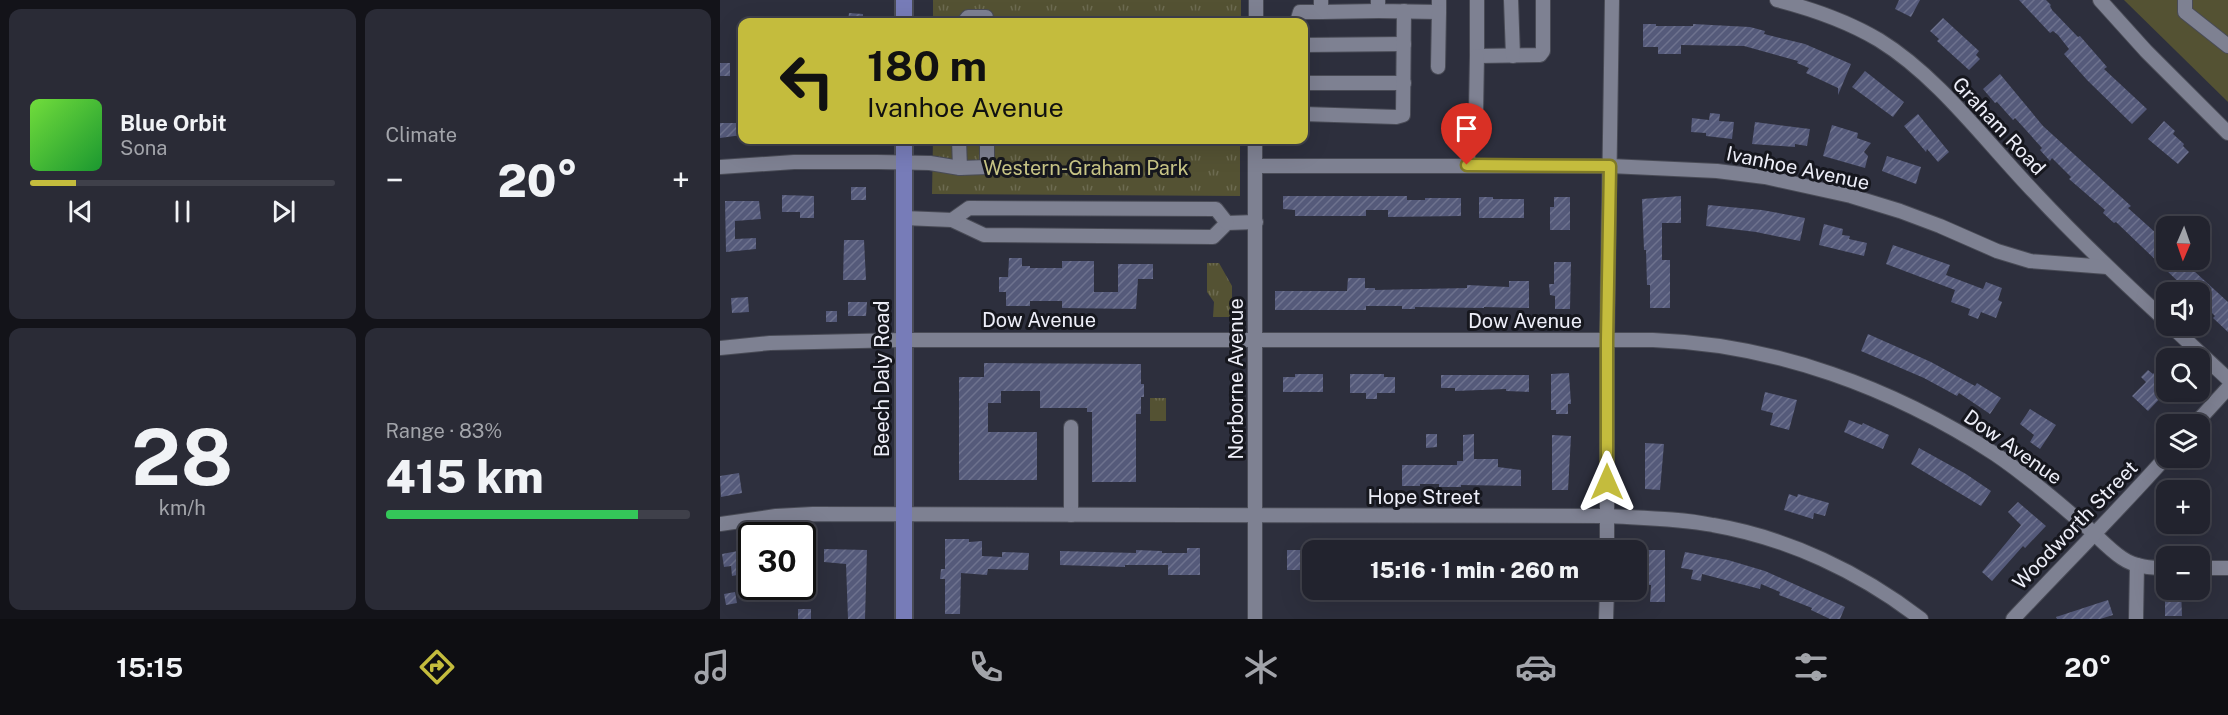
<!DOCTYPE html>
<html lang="en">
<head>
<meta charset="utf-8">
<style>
  body { margin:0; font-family:"Public Sans",sans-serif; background:#2a2b36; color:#f1f3f6; height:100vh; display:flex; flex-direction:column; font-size:22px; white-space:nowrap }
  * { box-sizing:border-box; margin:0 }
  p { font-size:20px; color:#a2a4aa }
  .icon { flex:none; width:33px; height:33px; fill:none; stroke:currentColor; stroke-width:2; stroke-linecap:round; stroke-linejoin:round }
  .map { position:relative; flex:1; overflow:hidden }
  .details { display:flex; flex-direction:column; gap:9px; padding:9px; background:#131319; width:720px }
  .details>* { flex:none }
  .guide { position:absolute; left:18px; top:18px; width:570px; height:126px; border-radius:12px; box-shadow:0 6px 24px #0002,0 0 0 2px #3f404a; background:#c4bc3d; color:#111; overflow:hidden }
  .needle { width:39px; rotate:182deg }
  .controls { position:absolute; left:1436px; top:216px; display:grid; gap:12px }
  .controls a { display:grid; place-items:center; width:54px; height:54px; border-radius:12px; background:#22232e; box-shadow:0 6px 24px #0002,0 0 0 2px #3f404a; font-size:30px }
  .speed { position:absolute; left:18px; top:522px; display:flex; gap:12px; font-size:30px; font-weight:700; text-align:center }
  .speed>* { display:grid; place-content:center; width:78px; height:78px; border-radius:50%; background:#22232e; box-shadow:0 6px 24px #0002,0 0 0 2px #3f404a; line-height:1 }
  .speed .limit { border:3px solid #111; border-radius:9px; background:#fff; color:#111 }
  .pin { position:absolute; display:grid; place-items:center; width:51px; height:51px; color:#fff; margin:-62px -26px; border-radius:50% 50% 50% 0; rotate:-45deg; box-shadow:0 0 6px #0007 }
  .pin .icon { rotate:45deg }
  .me { position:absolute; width:66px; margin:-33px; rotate:0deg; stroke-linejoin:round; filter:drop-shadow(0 0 4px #0008) }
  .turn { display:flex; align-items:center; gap:21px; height:126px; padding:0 30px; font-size:27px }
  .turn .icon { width:78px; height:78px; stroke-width:2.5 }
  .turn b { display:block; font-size:42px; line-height:51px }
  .big { font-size:45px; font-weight:800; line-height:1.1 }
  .details .card { flex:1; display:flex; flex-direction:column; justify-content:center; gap:9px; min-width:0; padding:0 21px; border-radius:12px; background:#2a2b36 }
  .details .dial { align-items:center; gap:0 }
  .dial b { font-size:78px; line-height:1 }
  .song { display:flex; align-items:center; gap:18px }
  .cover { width:72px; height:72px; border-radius:9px; background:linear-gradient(135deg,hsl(100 70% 55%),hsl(130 70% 35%)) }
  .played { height:6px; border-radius:3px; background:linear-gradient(90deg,#c4bc3d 15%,#3f404a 15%) }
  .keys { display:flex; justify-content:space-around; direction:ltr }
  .heat { display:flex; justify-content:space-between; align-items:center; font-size:33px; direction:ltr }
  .charge { height:9px; border-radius:4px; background:linear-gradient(90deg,#34c759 83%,#3f404a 0) }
  .details .tiles { flex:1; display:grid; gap:9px; grid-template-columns:repeat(2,1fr) }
  .trip { position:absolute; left:582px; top:540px; width:345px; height:60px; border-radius:12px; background:#22232e; box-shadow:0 6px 24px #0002,0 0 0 2px #3f404a; font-weight:800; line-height:60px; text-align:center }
  .menu { display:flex; height:96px; justify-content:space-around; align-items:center; background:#0e0e12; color:#a2a4aa }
  .menu .icon { width:42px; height:42px }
  .menu .current { color:#c4bc3d }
  .menu b { font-size:27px; color:#f1f3f6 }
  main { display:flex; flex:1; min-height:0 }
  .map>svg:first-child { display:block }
  .grass { fill:#545233 }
  .park { fill:url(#park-tufts) }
  .building { fill:url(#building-hatch) }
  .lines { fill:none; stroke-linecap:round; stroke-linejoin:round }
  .minor-casing { stroke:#494b56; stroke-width:16 }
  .major-casing { stroke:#494b56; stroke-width:20 }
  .minor { stroke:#7e8192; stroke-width:14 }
  .major { stroke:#777cb8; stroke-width:16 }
  .route-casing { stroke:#7f7a28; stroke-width:15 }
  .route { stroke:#c4bc3d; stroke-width:10 }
  .labels { text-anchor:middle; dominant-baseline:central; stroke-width:6; stroke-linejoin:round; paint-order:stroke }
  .street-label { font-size:20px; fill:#edeef8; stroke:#16171e }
  .park-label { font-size:20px; fill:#c8c586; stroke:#16171e }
</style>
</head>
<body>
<main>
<section class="details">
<div class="tiles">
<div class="card">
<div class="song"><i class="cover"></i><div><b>Blue Orbit</b><p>Sona</p></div></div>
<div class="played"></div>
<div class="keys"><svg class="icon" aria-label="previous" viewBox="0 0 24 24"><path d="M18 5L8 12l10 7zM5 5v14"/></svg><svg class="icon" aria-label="pause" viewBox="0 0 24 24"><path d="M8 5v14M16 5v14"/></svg><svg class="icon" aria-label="next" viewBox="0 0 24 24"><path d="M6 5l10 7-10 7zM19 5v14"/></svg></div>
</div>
<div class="card"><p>Climate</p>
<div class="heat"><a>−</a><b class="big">20°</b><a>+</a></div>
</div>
<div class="card dial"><b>28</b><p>km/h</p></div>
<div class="card"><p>Range · 83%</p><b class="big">415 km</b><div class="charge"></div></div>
</div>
</section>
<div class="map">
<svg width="1508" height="619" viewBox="0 0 1508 619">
  <defs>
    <pattern id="park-tufts" width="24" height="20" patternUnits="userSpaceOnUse" patternTransform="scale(1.5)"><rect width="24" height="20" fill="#545233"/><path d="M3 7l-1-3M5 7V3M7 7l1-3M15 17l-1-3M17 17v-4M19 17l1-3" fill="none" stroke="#6d6b51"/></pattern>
    <pattern id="building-hatch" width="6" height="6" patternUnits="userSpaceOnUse" patternTransform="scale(1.5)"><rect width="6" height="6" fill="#555a7a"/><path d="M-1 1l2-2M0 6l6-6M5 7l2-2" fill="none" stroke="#6e728e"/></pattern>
  </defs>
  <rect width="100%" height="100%" fill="#2d2f3d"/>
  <path class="grass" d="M1404,0H1508V102Z"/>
  <g class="park">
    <rect x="213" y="0" width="308" height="22"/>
    <path d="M213,140H520V196L212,194Z"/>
    <path d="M487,263H499L512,286V317H493L494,302L487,292Z"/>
    <rect x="430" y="398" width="16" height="23"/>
  </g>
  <g class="building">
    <path d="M1179,0H1200L1191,17L1175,9Z"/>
    <path d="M1299,0H1326L1331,5L1330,6L1332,10L1358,37L1360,36L1387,67L1384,69L1427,109L1412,124L1367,80L1344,54L1349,49L1338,35L1333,31L1330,33Z"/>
    <path d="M129,13L143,14V22H128Z"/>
    <path d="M1223,18L1259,51L1256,55L1260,59L1249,70L1217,41L1219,39L1210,31Z"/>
    <path d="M923,24H936V26H973V24L1030,27L1045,31L1044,34L1085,44L1131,64L1118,95V88L1086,73L1089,68L1077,63L1078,61L1024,46L961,45V54H938V47H923Z"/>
    <rect x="0" y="63" width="10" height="13"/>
    <path d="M1145,71L1184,102L1173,117L1132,87Z"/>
    <path d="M1280,74L1323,126L1411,206L1408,208L1446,242V260H1462L1508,302V332L1493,318L1495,316L1479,300V292H1469L1396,222L1394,223L1383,213L1385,210L1349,179L1351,177L1332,158L1330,161L1320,150L1322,148L1295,118L1293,120L1277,102L1275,103L1263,89Z"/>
    <path d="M990,113L1000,114L999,121L1014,122L1012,139L986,136V133L971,132L972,118L989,120Z"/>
    <path d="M1198,114L1229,152L1218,162L1207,149L1206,152L1184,126Z"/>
    <path d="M1444,121L1455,131L1453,134L1464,144L1463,146L1469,152L1458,164L1428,139Z"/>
    <path d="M1035,122L1090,129L1087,146L1075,144V147L1032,144Z"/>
    <path d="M0,123H22V135L0,138Z"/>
    <path d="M1112,125L1138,133L1137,138L1151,143L1144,152L1148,156L1145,168L1103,156Z"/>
    <path d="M1167,156L1201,167L1196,184L1162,171Z"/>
    <rect x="131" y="187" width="15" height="13"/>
    <path d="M62,195L94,196V218H80V212H62Z"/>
    <path d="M563,196H687V200H705V198H741V216L668,217V210H646V216H575V210L563,209Z"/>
    <path d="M961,196V223H942V260H950V308H930V285H927L926,250H924L922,199Z"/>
    <path d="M759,197H773V199H804V218H759Z"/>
    <path d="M834,197H850V230H830V207H834Z"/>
    <path d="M5,201H39L41,219L15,221V239L36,238V249L6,252Z"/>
    <path d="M988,205L1042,210L1085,218L1080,241L1036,232L986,226Z"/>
    <path d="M1104,224L1123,229L1122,235L1130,236L1129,239L1147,243L1144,256L1099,245Z"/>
    <path d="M124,240H144L146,280H123Z"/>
    <path d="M1173,245L1230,265L1226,275L1263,289L1266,282L1282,288L1278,300L1282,302L1276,318L1261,312L1258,319L1248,315L1250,309L1231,302L1235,290L1166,264Z"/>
    <path d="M289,258H302V266H310V268H342V261H374V292H398V264H433V279H418L416,309L342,308V301H310V306H286V292H279V277H288Z"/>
    <path d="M834,262H851L850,309H835V296L830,295L829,284H834Z"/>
    <path d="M628,278H645V288H655V290L747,288V285L789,287V281H809V308L764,307V308L695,307V309H682V306H646V310H555V291H627Z"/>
    <path d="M28,297L29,312L12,313L11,298Z"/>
    <path d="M128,302H147L146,316H128Z"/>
    <rect x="106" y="311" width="11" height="11"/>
    <path d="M1148,334L1211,362L1255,386L1257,383L1281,398L1270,414L1239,393L1237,396L1204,378L1141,351Z"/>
    <path d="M264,363L421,364V384H424V397H421V414H416V482H372V412H367V408H320V391H281V403H268V432H317V480H239V377H264Z"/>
    <path d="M1441,365L1446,370V392L1428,411L1412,396L1426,382L1421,377L1428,370L1433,374Z"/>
    <path d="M849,373L851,404H848V414H836V410H831V374Z"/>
    <path d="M575,374H603V392H563V377H575Z"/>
    <path d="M630,374H664V377H675V393H657V399H646V393H630Z"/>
    <path d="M721,375H809V392L786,391V389L735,391V388H721Z"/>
    <path d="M1045,392L1077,400L1069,430L1050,425L1053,413L1041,410Z"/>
    <path d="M1310,409L1336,425L1320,449L1310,442L1314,435L1300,424Z"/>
    <path d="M1129,420L1142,425L1143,423L1169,435L1163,449L1124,432Z"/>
    <path d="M706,434H717V447L706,448Z"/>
    <path d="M754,434V459H778V467L801,470V486L741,485V487H719V484H700V486H682V465H737V461H743V435Z"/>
    <path d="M832,435L851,436L848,490H832Z"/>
    <path d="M925,443L944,444L940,490L925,489Z"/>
    <path d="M1199,448L1246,474L1271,491L1261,506L1191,464Z"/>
    <path d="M19,473L22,493L1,497L0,476Z"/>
    <path d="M1069,494L1077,497L1078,494L1109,503L1105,516L1094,513L1093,519L1064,510Z"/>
    <path d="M1298,502L1326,526L1305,548L1303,546L1272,581L1262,572L1301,525L1288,512Z"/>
    <path d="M225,539H249V542L262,541V556L282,557V552L309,553L308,570L268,569L267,575L241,573L240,614H225V579H220L221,569H225Z"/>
    <path d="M467,548H480V575H448V565H405V567L340,565V551L416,553V550L442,551V553H467Z"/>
    <path d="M104,549L147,550L145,619H128L126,564L104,562Z"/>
    <rect x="567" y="550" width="25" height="20"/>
    <path d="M923,550H945V602H930L931,585H925Z"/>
    <path d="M18,551L22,574L12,576L11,566L4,567L2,554Z"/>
    <path d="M965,552L1008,560L1045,571L1125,607L1120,619H1110L1091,610L1092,608L1059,595L1060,592L1041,584L1040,589L982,574L981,581L971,579L973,570L961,568Z"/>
    <rect x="46" y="587" width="13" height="13"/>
    <path d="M1445,590H1461L1462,616H1445Z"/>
    <path d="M15,592L17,603L6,605L4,594Z"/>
    <path d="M1388,600L1393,615L1380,619H1337L1336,617Z"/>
    <rect x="78" y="609" width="13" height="10"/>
  </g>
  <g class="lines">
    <g class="minor-casing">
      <g id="minor">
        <path d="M658,0V11L719,12V0"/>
        <path d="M757,0V56L820,55L823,51V0"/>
        <path d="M791,0L793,56"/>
        <path d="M1057,0C1092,9 1127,21 1159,40C1219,77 1266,142 1315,193C1357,238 1401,280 1446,321"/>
        <path d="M1380,0L1426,51L1508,133"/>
        <path d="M1465,0V12L1508,46"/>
        <path d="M601,12L658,11"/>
        <path d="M244,22L248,17H266V22"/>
        <path d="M536,22V0"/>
        <path d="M577,22L580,12H601V0"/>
        <path d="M584,45L684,44"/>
        <path d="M718,67L719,12"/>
        <path d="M584,83H684"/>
        <path d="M584,114L676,117L683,115L684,11"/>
        <path d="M239,140L240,168"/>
        <path d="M748,165L747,128L756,111L757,56"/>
        <path d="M535,166H890L997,171L1045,177L1131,196L1180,211L1220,226L1277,251L1310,261L1387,267"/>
        <path d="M0,167L74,162H158L210,163L240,168L267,167V140"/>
        <path d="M184,218L232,220L264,235L493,237L507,223L536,222"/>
        <path d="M232,220L249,208L496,209L507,223"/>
        <path d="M1451,326L1508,379"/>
        <path d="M0,348L50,343L183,340H933C1055,344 1173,388 1275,454C1308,476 1338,503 1368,528C1379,538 1390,550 1402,558C1415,567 1431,568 1446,568"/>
        <path d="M1475,424L1508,388"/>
        <path d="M351,515V427"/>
        <path d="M0,524L56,516L93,514L887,516C922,518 958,518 993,525C1068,538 1140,572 1201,619"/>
        <path d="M887,550V340L892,0"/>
        <path d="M1479,568H1508"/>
        <path d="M535,619V140"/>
        <path d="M886,619L887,590"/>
        <path d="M1293,619C1344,565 1396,513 1446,457"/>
        <path d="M1416,619L1417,565"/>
      </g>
    </g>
    <g class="major-casing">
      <g id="major">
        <path d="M184,22V0"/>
        <path d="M184,140V619"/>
      </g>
    </g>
    <use href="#minor" class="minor"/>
    <use href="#major" class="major"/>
  </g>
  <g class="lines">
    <g class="route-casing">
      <path id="route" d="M747,165L890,166L887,340V482"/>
    </g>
    <use href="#route" class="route"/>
  </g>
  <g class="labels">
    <g class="street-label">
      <text transform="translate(1279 126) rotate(47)">Graham Road</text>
      <text transform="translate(1078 168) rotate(12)">Ivanhoe Avenue</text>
      <text x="319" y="320">Dow Avenue</text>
      <text x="805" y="321">Dow Avenue</text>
      <text transform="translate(162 379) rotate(-90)">Beech Daly Road</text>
      <text transform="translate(516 379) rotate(-90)">Norborne Avenue</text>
      <text transform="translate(1293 447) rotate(35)">Dow Avenue</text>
      <text x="704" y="497">Hope Street</text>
      <text transform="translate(1355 525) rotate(-46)">Woodworth Street</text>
    </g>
    <g class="park-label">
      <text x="366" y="168">Western-Graham Park</text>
    </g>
  </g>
</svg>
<div class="controls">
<a><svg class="needle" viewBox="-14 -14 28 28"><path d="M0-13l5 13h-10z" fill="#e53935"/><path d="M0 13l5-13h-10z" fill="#a2a4aa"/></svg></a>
<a><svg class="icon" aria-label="sound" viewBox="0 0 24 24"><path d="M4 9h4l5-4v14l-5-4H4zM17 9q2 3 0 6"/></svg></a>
<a><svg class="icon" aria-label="search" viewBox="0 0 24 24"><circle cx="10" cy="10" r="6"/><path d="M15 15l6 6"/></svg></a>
<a><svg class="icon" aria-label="layers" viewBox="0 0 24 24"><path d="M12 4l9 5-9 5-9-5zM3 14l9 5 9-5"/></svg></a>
<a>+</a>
<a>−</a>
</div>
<div class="speed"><div class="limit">30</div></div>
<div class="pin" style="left:747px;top:165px;background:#d93025"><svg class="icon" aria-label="arrive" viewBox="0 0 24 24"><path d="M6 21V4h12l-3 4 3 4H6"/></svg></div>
<svg class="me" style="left:887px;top:482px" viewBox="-20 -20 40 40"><path d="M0-17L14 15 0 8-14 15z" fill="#c4bc3d" stroke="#fff" stroke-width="4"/></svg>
<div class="trip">15:16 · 1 min · 260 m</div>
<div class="guide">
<div class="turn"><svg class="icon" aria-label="left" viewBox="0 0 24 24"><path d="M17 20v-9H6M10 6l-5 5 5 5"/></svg><div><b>180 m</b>Ivanhoe Avenue</div></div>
</div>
</div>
</main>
<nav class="menu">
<b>15:15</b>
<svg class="icon current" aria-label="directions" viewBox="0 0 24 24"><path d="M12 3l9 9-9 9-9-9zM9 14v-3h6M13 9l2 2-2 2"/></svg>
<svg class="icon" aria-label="music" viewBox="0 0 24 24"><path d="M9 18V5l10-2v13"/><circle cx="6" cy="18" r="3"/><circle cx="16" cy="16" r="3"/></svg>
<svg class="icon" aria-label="phone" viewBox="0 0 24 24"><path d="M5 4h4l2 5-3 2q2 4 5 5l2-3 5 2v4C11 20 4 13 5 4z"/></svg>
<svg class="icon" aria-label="climate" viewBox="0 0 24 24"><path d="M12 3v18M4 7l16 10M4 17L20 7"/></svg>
<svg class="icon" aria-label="car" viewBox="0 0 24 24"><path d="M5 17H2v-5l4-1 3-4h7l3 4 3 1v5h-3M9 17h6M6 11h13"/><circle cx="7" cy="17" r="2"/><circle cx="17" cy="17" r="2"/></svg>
<svg class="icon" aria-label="filters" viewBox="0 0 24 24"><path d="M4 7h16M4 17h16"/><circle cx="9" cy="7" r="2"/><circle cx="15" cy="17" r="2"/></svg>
<b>20°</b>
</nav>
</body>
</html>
